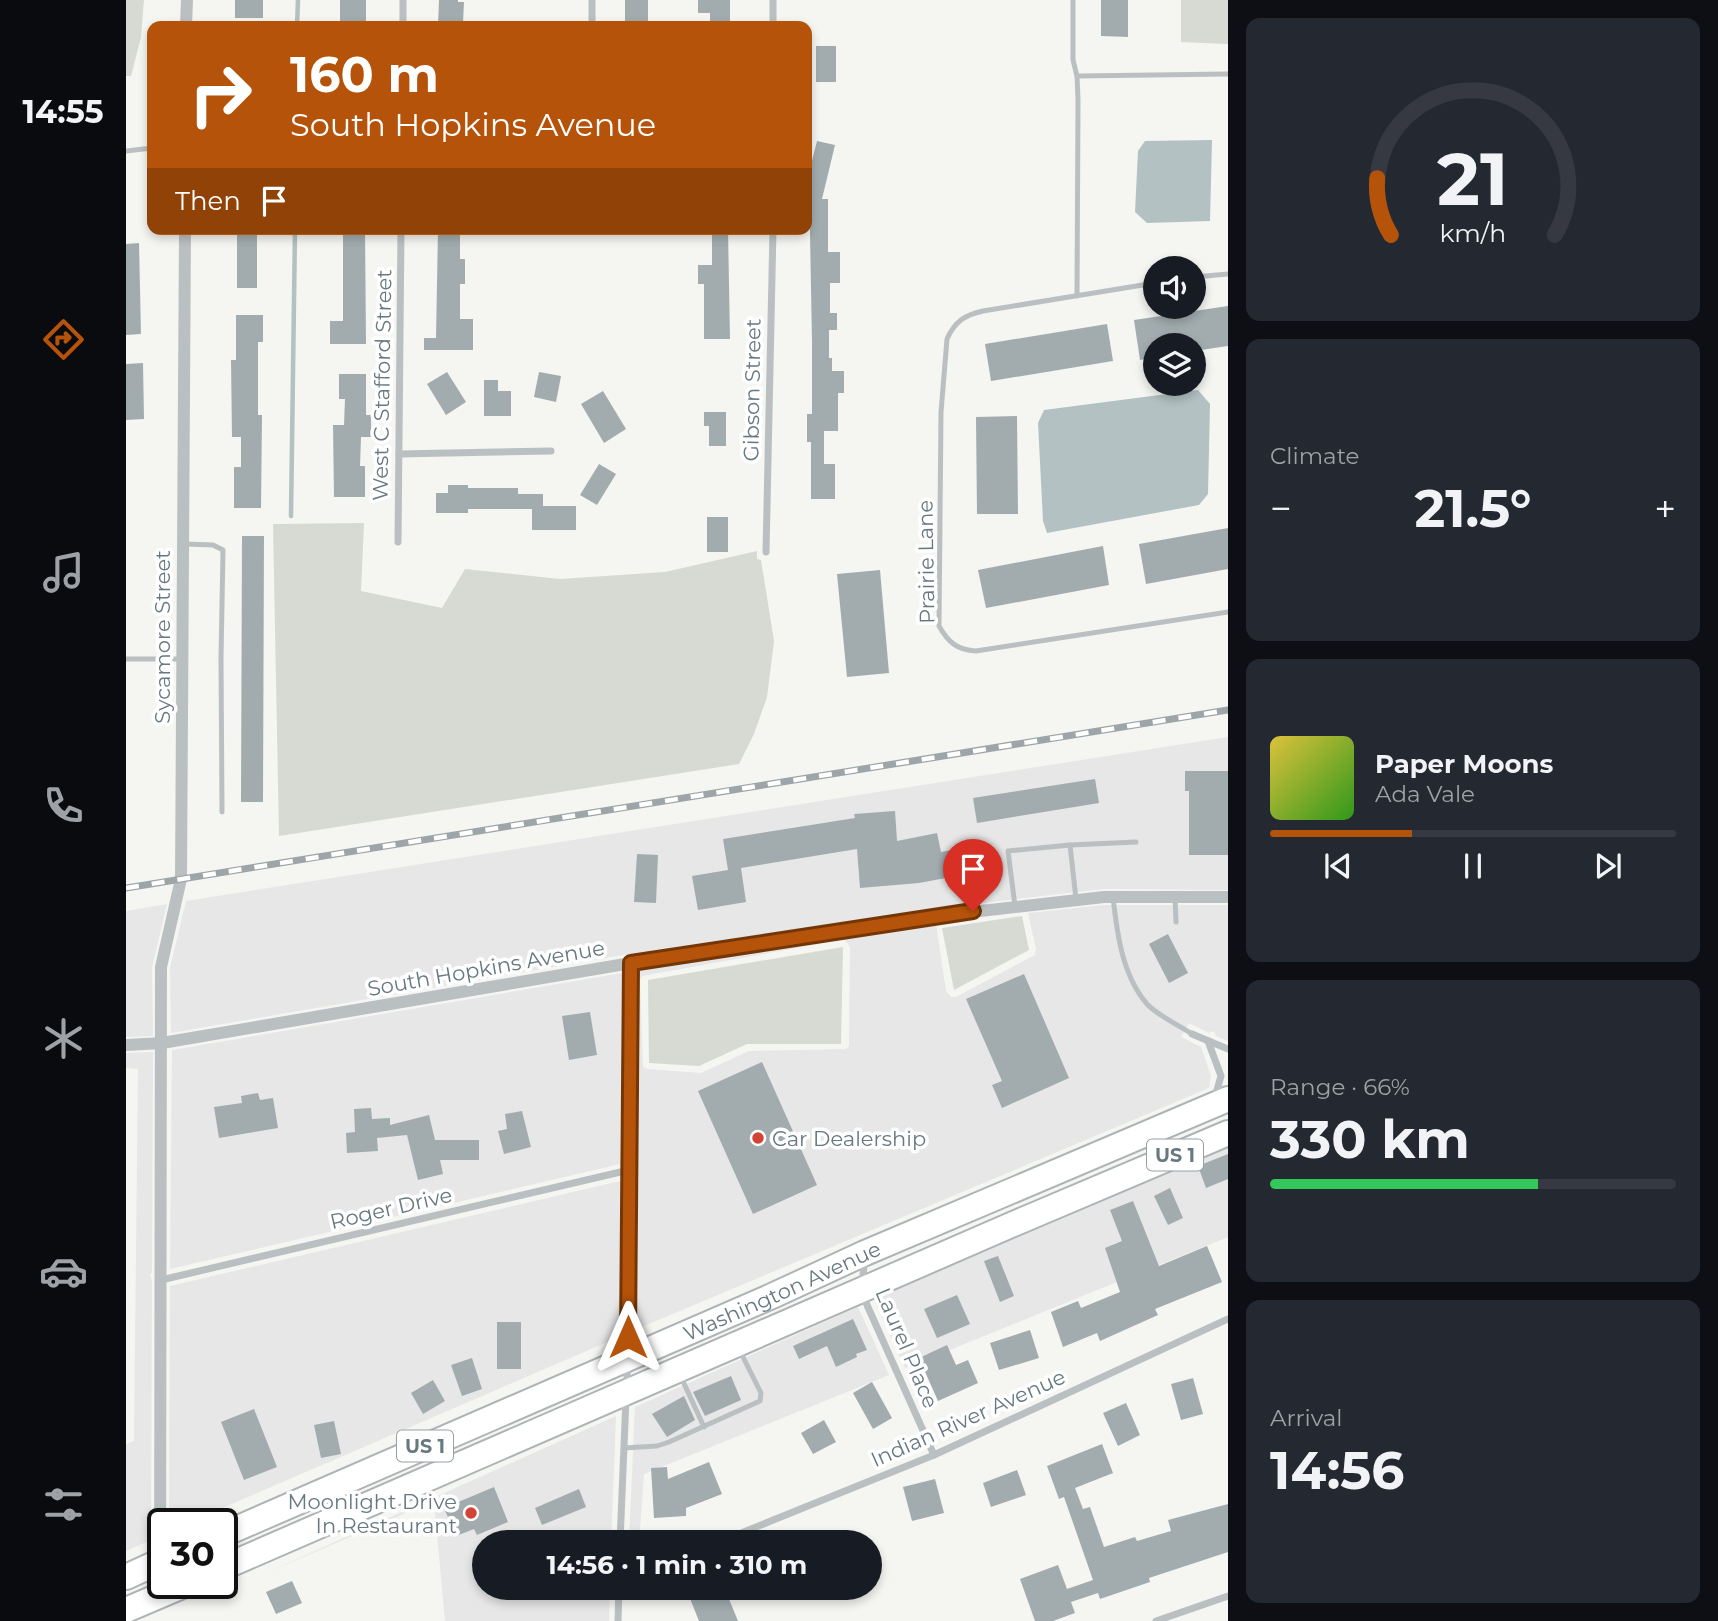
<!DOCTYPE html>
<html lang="en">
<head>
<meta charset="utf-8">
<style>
  body { margin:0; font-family:Montserrat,sans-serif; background:#242831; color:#f1f3f6; height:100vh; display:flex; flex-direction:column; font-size:26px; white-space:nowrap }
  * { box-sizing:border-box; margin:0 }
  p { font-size:23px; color:#9ea1a6 }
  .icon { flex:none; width:38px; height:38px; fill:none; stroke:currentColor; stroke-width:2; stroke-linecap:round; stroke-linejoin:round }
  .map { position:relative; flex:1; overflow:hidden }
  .drawer { display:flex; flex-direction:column; gap:18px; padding:18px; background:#0d0f14; width:490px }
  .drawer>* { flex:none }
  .hud { position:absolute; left:21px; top:21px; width:665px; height:214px; border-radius:14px; box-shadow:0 4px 10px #0003; background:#b45309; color:#fff; overflow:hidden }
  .controls { position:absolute; left:1017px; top:256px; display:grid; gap:14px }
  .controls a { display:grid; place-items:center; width:63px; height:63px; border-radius:50%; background:#171b24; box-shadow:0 4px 10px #0003; font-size:35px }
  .speed { position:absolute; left:21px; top:1508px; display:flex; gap:14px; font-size:35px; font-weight:700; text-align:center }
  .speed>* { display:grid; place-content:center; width:91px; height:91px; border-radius:50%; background:#171b24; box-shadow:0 4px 10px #0003; line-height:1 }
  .speed .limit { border:4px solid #111; border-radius:10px; background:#fff; color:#111 }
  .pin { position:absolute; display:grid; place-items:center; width:60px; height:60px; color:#fff; margin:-72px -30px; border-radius:50% 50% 50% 0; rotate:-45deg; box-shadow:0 0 7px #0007 }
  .pin .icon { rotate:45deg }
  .me { position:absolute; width:77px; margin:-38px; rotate:0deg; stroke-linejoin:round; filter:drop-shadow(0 0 5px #0008) }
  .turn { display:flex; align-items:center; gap:24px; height:147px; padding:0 28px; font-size:32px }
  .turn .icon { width:91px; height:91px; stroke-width:2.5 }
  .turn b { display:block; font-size:49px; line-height:60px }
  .then { display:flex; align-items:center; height:66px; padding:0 28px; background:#0003; gap:14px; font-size:26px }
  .big { font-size:52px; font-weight:700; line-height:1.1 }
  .drawer .tile { flex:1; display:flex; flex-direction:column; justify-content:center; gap:10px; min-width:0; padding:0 24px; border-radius:14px; background:#242831 }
  .drawer .dial { align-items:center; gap:0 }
  .dial svg { height:182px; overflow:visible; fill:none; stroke:#363941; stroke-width:7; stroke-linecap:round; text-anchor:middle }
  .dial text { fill:#f1f3f6; stroke:none }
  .song { display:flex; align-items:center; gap:21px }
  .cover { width:84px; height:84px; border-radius:10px; background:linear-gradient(135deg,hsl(50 70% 55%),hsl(110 70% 35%)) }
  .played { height:7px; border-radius:4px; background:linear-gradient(90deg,#b45309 35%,#363941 35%) }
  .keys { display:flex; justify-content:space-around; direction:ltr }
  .heat { display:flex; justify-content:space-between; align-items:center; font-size:38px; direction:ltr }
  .charge { height:10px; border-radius:5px; background:linear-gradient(90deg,#34c759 66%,#363941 0) }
  .trip { position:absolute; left:346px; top:1530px; width:410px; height:70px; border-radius:35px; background:#171b24; box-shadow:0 4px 10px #0003; font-weight:700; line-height:70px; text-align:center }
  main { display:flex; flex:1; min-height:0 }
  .dock { display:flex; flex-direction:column; width:126px; justify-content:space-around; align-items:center; background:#090b0e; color:#9ea1a6 }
  .dock .icon { width:49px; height:49px }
  .dock .active { color:#b45309 }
  .dock b { font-size:32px; color:#f1f3f6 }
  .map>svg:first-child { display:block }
  .built { fill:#e6e7e6; fill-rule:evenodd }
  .green { fill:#d6dad2 }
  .water { fill:#b3c1c3 }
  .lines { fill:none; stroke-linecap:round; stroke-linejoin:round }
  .stream { stroke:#b3c1c3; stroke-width:4.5 }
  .building { fill:#a2acaf }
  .primary-casing { stroke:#aeb4b6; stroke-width:28 }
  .service { stroke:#bac0c2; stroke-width:5 }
  .minor { stroke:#bac0c2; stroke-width:7 }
  .tertiary { stroke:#bac0c2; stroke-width:12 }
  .primary { stroke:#fff; stroke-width:24 }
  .rail-casing { stroke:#9da5a8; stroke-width:7 }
  .rail { stroke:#fff; stroke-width:4.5; stroke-dasharray:13; stroke-linecap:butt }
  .route-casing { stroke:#753606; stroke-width:18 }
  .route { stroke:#b45309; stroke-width:12 }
  .poi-dot { fill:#d24435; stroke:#fff; stroke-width:2.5 }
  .labels { text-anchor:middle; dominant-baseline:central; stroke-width:7; stroke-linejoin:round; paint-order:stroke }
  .shield { fill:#fff; stroke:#95a1a6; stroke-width:2 }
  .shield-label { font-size:19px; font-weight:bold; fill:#677980 }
  .street-label { font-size:21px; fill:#677980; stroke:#fff }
  .poi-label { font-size:21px; fill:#677980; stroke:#fff; text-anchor:start }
</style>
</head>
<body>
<main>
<nav class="dock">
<b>14:55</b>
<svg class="icon active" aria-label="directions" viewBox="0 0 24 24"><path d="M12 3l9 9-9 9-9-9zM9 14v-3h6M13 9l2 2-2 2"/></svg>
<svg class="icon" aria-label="music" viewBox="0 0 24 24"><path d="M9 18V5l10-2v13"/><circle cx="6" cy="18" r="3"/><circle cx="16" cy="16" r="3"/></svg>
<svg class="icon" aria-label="phone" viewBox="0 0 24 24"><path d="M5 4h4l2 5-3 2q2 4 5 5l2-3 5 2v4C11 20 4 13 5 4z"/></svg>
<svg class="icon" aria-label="climate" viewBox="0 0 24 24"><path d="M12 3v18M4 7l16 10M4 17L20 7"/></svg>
<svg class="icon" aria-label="car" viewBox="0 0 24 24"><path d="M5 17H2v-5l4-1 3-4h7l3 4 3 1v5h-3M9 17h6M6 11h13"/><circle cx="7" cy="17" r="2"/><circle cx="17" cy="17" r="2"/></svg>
<svg class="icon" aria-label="filters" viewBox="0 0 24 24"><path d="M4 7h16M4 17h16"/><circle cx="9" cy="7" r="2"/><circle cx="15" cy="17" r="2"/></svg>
</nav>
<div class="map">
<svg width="1102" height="1621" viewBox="0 0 1102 1621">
  <rect width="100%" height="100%" fill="#f5f5f2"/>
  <g class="built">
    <path d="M1102,737V890L978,889L804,909L497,955L45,1033L44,968L60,901Z"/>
    <path d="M41,904L26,967L27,1036L0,1037V911Z"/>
    <path d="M978,905H1102V1041L1090,1036L1088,1031L1083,1033L1063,1023L1055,1037L1075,1047L1085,1076L1083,1088L511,1329L514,970L810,924L820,991L825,997H830L909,955L910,949L902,913ZM715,940L720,941L724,947L723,1046L720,1049L623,1051L575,1073L521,1069L517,1067L514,980L516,976Z"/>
    <path d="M496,973L494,1164L44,1269L46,1050Z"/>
    <path d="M27,1052L26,1273L24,1274L26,1281L25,1540L0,1551V1444L8,1441L12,1069L0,1068V1053Z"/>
    <path d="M1102,1142V1237L779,1368L748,1300Z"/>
    <path d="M494,1181L493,1337L59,1524H43L44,1286Z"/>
    <path d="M732,1307L763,1375L518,1474L513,1542H503L509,1407Z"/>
    <path d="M490,1416L485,1542H359V1587H484L483,1621H319L308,1501L140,1573Z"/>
  </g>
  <g class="green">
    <path d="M0,0H18L15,37L5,76H0Z"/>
    <path d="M1055,0H1102V44L1055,42Z"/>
    <path d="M238,523L235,591L316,608L339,569L434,579L539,572L631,551V559L635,560L648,641L641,697L628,734L613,764L153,836L147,524Z"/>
    <path d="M896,916L903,950L828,990L816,928Z"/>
    <path d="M717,947L715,1044H621L573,1066L523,1063L522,980Z"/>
  </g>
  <g class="water">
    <path d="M1086,140L1084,221L1021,223L1009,212L1012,151L1019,141Z"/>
    <path d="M1072,390L1084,404L1082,494L1073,505L921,533L917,521L912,423L918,410Z"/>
  </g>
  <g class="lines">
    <g class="stream">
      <path d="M171,26L172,0"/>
      <path d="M165,516L169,229"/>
    </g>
  </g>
  <g class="building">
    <rect x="109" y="0" width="28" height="18"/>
    <rect x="214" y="0" width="26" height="21"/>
    <path d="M313,0H332V2H338L337,23L312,26Z"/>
    <rect x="499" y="0" width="23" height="26"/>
    <path d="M572,0H604V26H584V13H572Z"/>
    <path d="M975,0H1002V37L975,36Z"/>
    <rect x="690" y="46" width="20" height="36"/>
    <path d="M691,141L709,145L696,199H702V252H714V283H704V313H711V330H703V358H706V371H718V393H712V431H698V464H709V499H685V442H681V414H686V342L683,180H681Z"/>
    <rect x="111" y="229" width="20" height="59"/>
    <path d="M217,229H239L240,344H204V321H217Z"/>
    <path d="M312,229H334V259H339V284H334V319H347V350H298V338H310Z"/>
    <path d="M586,229H602L604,339H578V284H572V265H586Z"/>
    <path d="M13,243L15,334L0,335V244Z"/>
    <path d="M1102,306V346L1068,351V345H1029V357L1014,360L1008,320Z"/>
    <path d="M110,315H137V342H132V415H136L135,508H108V467H115V437H106L105,360H110Z"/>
    <path d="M981,324L987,361L865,381L859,344Z"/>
    <path d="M17,363L18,419L0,420V364Z"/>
    <path d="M321,372L340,402L320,415L301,384Z"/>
    <path d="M413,372L435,376L430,402L408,397Z"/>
    <path d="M213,374H240V415H245V437H235L234,466H239V497H208L207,425H218L219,399H213Z"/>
    <path d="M358,380H372V391H385V416H358Z"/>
    <path d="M477,391L500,429L478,443L455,404Z"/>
    <path d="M578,412H600V446H583V426H578Z"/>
    <path d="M891,416L892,514H851L850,417Z"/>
    <path d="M473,464L490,474L471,505L454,495Z"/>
    <path d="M322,485H342V488H392V494H417V506H450V530H406V509H342V513H310V493H322Z"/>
    <rect x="581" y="517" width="21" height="35"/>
    <path d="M1102,528V569L1020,584L1013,544Z"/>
    <path d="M116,536H138L137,802H115Z"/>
    <path d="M977,546L983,585L860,608L852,570Z"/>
    <path d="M754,570L763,673L721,677L711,574Z"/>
    <path d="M1059,771H1102V855H1063V791H1059Z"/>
    <path d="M969,779L973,803L851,823L847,798Z"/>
    <path d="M769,811L771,841L811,833L815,852L831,849L836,875L793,883L734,888L731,849L615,868L620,902L572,910L566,876L602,870L597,839L729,818L728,814Z"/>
    <path d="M511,854L532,855L530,903L508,902Z"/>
    <path d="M1042,934L1062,973L1043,983L1023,944Z"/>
    <path d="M898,974L943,1078L876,1108L866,1085L876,1081L840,999Z"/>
    <path d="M464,1012L471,1055L443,1060L436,1016Z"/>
    <path d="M636,1062L691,1185L627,1214L572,1091Z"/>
    <path d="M132,1093L134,1100L147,1098L152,1128L93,1138L88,1107L116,1103L115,1096Z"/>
    <path d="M245,1108L246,1119L264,1118V1125L303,1115L309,1140H353V1160H314L317,1174L292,1180L281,1135L251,1138L252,1151L221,1153L220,1133L229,1132L228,1109Z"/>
    <path d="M396,1111L405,1147L378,1154L372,1131L381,1129L379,1114Z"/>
    <path d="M1102,1154V1179L1080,1188L1072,1166Z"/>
    <path d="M1044,1188L1057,1218L1042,1225L1028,1196Z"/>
    <path d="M1007,1201L1033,1266L1081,1246L1096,1282L1029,1309L1032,1315L974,1341L971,1333L937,1347L925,1312L952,1301L955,1308L994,1292L979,1248L996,1241L984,1210Z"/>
    <path d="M872,1256L888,1296L874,1302L858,1261Z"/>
    <path d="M831,1295L844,1324L811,1338L798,1309Z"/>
    <path d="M727,1319L741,1350L730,1354L731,1357L710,1367L701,1346L673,1359L667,1346Z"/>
    <rect x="371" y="1322" width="24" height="47"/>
    <path d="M904,1330L913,1358L873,1370L864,1343Z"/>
    <path d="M821,1345L830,1365L842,1360L852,1383L812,1401L793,1358Z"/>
    <path d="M346,1358L356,1389L336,1396L325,1365Z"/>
    <path d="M605,1376L615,1400L579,1416L567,1392Z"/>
    <path d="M1067,1378L1077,1414L1055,1420L1045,1384Z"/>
    <path d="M307,1380L319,1401L297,1414L285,1393Z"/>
    <path d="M746,1382L766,1418L747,1429L727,1393Z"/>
    <path d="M558,1396L569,1420L541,1437L526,1414Z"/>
    <path d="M1000,1403L1014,1435L992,1446L977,1413Z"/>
    <path d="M128,1409L151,1467L118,1480L95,1422Z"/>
    <path d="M698,1420L710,1442L687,1454L675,1433Z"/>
    <path d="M208,1421L215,1454L195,1458L188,1425Z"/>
    <path d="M976,1444L987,1473L949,1488L957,1509L964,1507L978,1547L1009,1537L1011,1541L1045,1531L1042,1520L1102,1504V1552L1023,1578L1024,1582L974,1599L972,1593L945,1602L949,1613L927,1621H909L894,1579L932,1565L941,1589L967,1580L938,1497L933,1499L921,1466Z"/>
    <path d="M583,1462L596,1494L560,1508V1516L528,1518L525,1468L541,1467L542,1479Z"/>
    <path d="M891,1470L900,1495L865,1507L857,1483Z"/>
    <path d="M809,1479L818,1513L786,1521L777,1487Z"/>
    <path d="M368,1487L382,1522L351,1535L348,1529L330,1536L318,1508Z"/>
    <path d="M453,1489L460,1507L416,1525L409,1508Z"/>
    <path d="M166,1581L176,1603L150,1614L140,1592Z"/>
    <path d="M569,1587H598L612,1621H573L561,1591Z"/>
  </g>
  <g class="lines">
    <g class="primary-casing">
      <g id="primary">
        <path id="s1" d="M96,1535L646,1296L739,1253L1102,1099"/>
        <path d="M96,1568L885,1225L1102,1133"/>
        <path d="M0,1577L37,1560"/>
        <path d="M0,1610L61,1584"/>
      </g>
    </g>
    <g class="service">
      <path d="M947,0V60L951,76L952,100L951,296"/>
      <path d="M951,76L1102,74"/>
      <path d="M0,151L26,148"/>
      <path d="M1068,277L1102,274"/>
      <path d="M1029,283L857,311C839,315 829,321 821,339L815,412L813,626C822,642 831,650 850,651L1102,612"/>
      <path d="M59,544L87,545L97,550L95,658L96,812"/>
      <path d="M0,659H55"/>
      <path d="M944,845L1010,842"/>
      <path d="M987,897C991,933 996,975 1021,1004C1032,1016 1053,1025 1066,1034"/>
      <path d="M1049,897L1050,922"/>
      <path d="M889,906L882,851L944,845L950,899"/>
      <path d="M555,1377L578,1427"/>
      <path d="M498,1448L531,1446L543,1442L634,1401L635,1393L613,1349"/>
    </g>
    <g class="minor">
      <path d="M466,0V26"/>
      <path d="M277,26V0"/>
      <path d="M647,26V0"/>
      <path d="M273,454L425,451"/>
      <path d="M272,542L275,229"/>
      <path d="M640,552L647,229"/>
      <path d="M1066,1034L1102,1049"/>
      <path d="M1082,1041L1095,1076L1089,1097"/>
      <path d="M35,1280L503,1170"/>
      <path d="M736,1284L739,1258"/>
      <path d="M737,1296L808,1455"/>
      <path d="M501,1386L505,963"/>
      <path d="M494,1542L500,1398"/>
      <path d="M593,1542L808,1455L1102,1319"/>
      <path d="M492,1621L493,1587"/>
      <path d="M1030,1621L1102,1596"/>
    </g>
    <g class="tertiary">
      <path d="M60,26L61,0"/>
      <path d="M0,1045L36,1043L505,963L802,917L978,897H1102"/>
      <path d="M34,1595L35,967L55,879L59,229"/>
    </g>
    <use href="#primary" class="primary"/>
    <g class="rail-casing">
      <path id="rail" d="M0,888L1102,710"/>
    </g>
    <use href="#rail" class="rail"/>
  </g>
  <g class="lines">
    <g class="route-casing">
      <path id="route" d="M502,1337L505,963L847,911"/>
    </g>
    <use href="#route" class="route"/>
  </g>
  <g class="poi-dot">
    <circle cx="632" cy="1138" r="7"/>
    <circle cx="345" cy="1513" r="7"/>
  </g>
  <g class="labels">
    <g class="shield">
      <rect x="1021" y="1139.5" width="56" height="31" rx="5"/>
      <rect x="271" y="1430.5" width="56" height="31" rx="5"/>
    </g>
    <g class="shield-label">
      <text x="1049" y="1155">US 1</text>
      <text x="299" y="1446">US 1</text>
    </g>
    <g class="street-label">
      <text transform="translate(256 385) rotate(-89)">West C Stafford Street</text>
      <text transform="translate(626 390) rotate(-89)">Gibson Street</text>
      <text transform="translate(800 562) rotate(-91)">Prairie Lane</text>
      <text transform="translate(36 637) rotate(-90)">Sycamore Street</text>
      <text transform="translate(360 968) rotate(-10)">South Hopkins Avenue</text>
      <text transform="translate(265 1208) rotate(-13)">Roger Drive</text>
      <text stroke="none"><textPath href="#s1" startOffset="611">Washington Avenue</textPath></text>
      <text transform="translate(781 1348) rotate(67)">Laurel Place</text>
      <text transform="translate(842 1418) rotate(-24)">Indian River Avenue</text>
    </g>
    <g class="poi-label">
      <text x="646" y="1138">Car Dealership</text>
      <text x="331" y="1501" text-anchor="end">Moonlight Drive<tspan x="331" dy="24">In Restaurant</tspan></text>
    </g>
  </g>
</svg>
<div class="controls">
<a><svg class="icon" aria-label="sound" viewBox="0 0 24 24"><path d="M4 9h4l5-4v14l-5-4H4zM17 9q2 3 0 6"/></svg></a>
<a><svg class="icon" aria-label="layers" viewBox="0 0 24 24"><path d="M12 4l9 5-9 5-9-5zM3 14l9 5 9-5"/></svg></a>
</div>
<div class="speed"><div class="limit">30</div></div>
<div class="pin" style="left:847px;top:911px;background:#d93025"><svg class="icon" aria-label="arrive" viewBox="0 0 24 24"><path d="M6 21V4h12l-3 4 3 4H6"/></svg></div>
<svg class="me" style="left:502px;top:1337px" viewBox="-20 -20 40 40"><path d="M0-17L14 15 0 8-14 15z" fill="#b45309" stroke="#fff" stroke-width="4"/></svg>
<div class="trip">14:56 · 1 min · 310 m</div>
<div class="hud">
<div class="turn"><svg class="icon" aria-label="right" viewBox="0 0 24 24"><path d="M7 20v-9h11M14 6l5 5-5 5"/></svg><div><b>160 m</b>South Hopkins Avenue</div></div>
<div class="then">Then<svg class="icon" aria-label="arrive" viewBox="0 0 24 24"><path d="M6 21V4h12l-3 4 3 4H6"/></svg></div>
</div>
</div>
<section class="drawer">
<div class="tile dial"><svg viewBox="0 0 100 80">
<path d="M14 69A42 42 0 1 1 86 69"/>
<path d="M14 69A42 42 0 0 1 8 44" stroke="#b45309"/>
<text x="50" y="56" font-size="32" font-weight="700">21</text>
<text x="50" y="72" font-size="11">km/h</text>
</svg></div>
<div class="tile"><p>Climate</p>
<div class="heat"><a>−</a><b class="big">21.5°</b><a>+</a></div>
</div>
<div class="tile">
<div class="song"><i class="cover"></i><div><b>Paper Moons</b><p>Ada Vale</p></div></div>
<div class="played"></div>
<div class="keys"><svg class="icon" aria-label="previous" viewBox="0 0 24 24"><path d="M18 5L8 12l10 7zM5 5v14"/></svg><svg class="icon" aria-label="pause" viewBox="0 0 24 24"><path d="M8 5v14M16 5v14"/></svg><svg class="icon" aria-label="next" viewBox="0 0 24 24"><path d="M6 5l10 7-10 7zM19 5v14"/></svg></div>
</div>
<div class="tile"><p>Range · 66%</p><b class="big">330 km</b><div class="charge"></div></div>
<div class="tile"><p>Arrival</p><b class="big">14:56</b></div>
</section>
</main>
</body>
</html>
